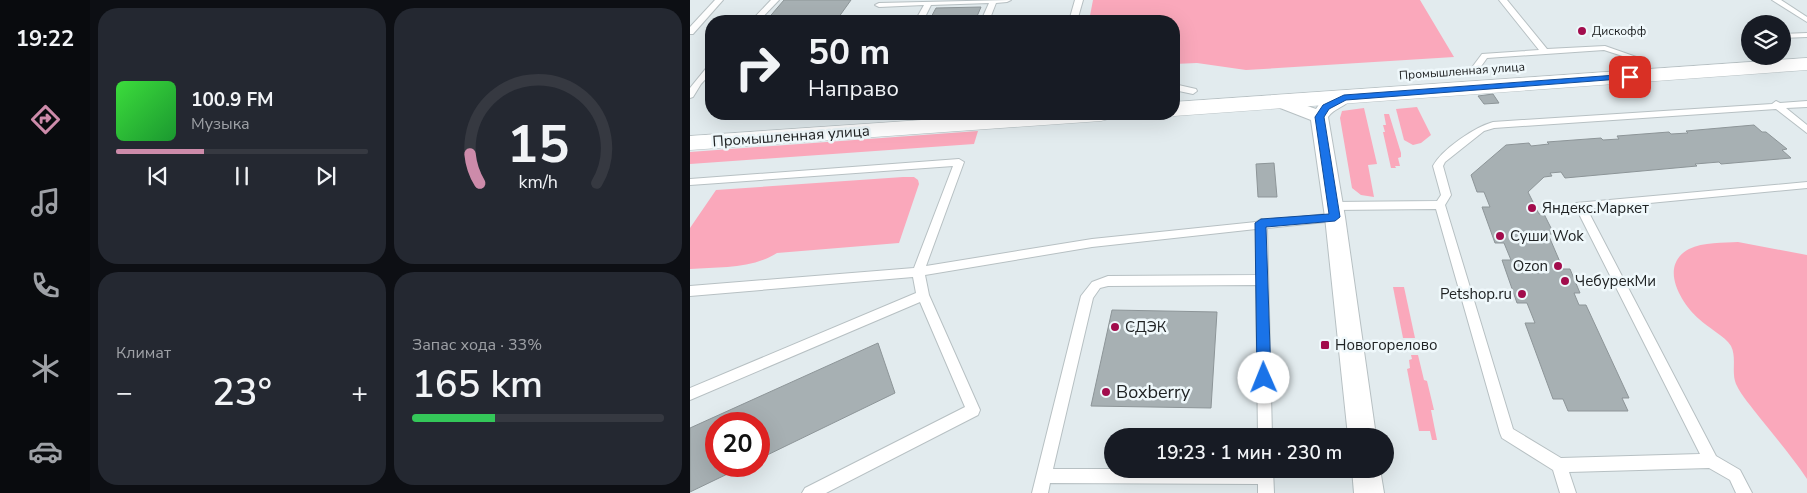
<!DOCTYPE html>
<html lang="ru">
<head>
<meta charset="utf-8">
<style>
  body { margin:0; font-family:"Nunito Sans",sans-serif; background:#242831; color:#f1f3f6; height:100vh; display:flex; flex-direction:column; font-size:19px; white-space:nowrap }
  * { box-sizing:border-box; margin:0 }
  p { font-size:16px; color:#9ea1a6 }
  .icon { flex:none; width:28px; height:28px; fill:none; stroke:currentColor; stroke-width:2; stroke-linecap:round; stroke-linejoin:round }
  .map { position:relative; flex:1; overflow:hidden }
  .side { display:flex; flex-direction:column; gap:8px; padding:8px; background:#0d0f14; width:600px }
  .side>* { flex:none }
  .guide { position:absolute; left:15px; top:15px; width:475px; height:105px; border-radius:20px; box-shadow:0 5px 20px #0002; background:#171b24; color:#f1f3f6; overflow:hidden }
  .controls { position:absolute; left:1051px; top:15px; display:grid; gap:10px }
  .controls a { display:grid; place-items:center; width:50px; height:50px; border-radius:50%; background:#171b24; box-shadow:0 5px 20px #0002; font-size:25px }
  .speed { position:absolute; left:15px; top:412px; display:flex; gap:10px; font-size:25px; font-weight:700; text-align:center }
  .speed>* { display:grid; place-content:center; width:65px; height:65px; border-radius:50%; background:#171b24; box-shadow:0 5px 20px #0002; line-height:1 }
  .speed .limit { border:8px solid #d22; background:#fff; color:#111 }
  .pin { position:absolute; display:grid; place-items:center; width:42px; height:42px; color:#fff; margin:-21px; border-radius:10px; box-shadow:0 2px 8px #0006 }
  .me { position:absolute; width:55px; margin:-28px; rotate:359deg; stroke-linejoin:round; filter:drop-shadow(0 0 4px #0008) }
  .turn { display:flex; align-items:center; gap:18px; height:105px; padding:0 20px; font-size:22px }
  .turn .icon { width:65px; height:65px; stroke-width:2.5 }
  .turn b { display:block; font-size:35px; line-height:42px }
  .big { font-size:38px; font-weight:600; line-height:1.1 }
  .side .tile { flex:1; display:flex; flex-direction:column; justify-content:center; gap:8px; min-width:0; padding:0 18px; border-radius:20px; background:#242831 }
  .side .dial { align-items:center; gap:0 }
  .dial svg { height:130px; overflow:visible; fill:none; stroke:#363941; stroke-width:7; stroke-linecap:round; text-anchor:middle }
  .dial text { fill:#f1f3f6; stroke:none }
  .song { display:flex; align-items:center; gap:15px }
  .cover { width:60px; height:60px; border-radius:8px; background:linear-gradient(135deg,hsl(120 70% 55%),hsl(130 70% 35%)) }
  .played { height:5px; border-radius:2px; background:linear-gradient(90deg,#cd8baa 35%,#363941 35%) }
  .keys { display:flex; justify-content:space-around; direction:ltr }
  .heat { display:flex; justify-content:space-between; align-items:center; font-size:28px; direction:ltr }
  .charge { height:8px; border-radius:4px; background:linear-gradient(90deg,#34c759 33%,#363941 0) }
  .side .tiles { flex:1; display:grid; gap:8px; grid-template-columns:repeat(2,1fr) }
  .trip { position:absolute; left:414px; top:428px; width:290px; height:50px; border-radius:25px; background:#171b24; box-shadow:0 5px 20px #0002; font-weight:600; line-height:50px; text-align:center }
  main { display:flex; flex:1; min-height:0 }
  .tab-bar { display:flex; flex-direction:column; width:90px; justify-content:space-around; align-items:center; background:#090b0e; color:#9ea1a6 }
  .tab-bar .icon { width:35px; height:35px }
  .tab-bar .current { color:#cd8baa }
  .tab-bar b { font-size:22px; color:#f1f3f6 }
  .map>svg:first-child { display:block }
  .green { fill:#faa8bb }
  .building { fill:#a7b0b3; stroke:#8d9598 }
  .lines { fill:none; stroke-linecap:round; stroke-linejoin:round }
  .lane-casing { stroke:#b7c0c3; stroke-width:2 }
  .street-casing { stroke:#b7c0c3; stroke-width:2 }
  .secondary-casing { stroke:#b7c0c3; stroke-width:1 }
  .lane { fill:#fff; fill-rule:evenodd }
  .street { fill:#fff; fill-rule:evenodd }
  .secondary { fill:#fff; fill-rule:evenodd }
  .route { fill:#1a73e8; stroke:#114b97 }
  .poi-dot { fill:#a20c4c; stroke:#eff8fb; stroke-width:2 }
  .labels { text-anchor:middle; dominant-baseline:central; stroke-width:5; stroke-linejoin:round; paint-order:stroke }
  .far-poi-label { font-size:12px; fill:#202324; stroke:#eff8fb; text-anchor:start }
  .far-street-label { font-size:12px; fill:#202324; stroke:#eff8fb }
  .street-label { font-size:15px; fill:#202324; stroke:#eff8fb }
  .poi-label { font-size:15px; fill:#202324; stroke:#eff8fb; text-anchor:start }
  .near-poi-label { font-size:18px; fill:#202324; stroke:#eff8fb; text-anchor:start }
</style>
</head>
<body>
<main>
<nav class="tab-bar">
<b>19:22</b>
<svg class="icon current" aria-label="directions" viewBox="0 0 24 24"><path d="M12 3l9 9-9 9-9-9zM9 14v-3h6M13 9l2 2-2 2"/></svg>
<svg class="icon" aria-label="music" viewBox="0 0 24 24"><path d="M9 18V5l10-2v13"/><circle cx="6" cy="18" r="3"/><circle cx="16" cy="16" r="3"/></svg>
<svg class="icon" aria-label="phone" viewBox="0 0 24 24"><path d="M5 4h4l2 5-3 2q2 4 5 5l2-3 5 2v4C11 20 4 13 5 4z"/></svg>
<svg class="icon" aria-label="climate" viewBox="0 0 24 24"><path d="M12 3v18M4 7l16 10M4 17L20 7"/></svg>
<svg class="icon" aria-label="car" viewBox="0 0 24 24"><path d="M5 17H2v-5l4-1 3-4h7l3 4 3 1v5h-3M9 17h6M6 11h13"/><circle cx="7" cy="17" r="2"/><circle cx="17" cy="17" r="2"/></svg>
</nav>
<section class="side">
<div class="tiles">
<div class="tile">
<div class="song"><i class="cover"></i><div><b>100.9 FM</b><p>Музыка</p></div></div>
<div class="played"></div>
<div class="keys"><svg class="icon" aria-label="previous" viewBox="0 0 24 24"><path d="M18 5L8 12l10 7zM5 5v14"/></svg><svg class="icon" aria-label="pause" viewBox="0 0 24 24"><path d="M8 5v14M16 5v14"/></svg><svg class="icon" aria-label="next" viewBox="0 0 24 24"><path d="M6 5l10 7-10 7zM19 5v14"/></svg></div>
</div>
<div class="tile dial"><svg viewBox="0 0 100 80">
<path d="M14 69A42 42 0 1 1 86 69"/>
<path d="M14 69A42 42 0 0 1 8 51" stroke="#cd8baa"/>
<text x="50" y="56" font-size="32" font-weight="700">15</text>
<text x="50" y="72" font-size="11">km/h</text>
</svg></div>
<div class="tile"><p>Климат</p>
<div class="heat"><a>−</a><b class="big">23°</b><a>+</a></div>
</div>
<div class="tile"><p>Запас хода · 33%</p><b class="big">165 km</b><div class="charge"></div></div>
</div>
</section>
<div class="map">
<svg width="1117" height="493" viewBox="0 0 1117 493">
  <rect width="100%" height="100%" fill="#e2ebee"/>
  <g class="green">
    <path d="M403,0H730L764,57L556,70L507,63L484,64V21H399Z"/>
    <path d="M727,107L741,135L731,143L723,145L714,140L706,109Z"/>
    <path d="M674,108L687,164L678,165L684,197L671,195L662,188L650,118L652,111Z"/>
    <path d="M694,114H699L711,153V157L708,158L710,166H705L706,168H701L693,132H695L693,125H696Z"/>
    <path d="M288,131L284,144L0,164V152Z"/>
    <path d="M213,177H224L228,180L229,184L209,243L87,253C62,269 29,267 0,269V228L26,190Z"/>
    <path d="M1048,242L1117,255V479C1103,458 1086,438 1070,418C1062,407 1052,397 1046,384C1041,372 1047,358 1041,346C1035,336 1018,328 1009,319C991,303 968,266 999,249C1013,242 1034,243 1048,242Z"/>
    <path d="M703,287H714L725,338H713Z"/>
    <path d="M721,355H728L734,380L737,381L744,410H741L747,440H742L740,431H729L717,369L720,368L719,360L722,359Z"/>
  </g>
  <g class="building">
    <path d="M94,0H161L146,21H76Z"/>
    <path d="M291,7L285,21H239L246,8Z"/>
    <path d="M803,94L809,103L794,104L788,96Z"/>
    <path d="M1064,125L1072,132H1076L1097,149L1092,150L1101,158L1031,164L1029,162L1005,164L1007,166L875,178L871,172L860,173L862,176L854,177L838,192L849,214H854L864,234H858L873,269H880L890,293H884L889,305H896L939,398H932L938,411H878L873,399H863L835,323H845L837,303H827L812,260H821L814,243H805L792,207H800L794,192H787L781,175L816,145L839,143L841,146L859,144L857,142L911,138L913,140L929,139L927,136L979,132L981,134L998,133L996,131Z"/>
    <path d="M584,163L587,197H568L566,164Z"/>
    <path d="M422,310L527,312L521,408L401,406Z"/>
    <path d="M188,343L205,393L69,459V424H26V466H54L0,492V428Z"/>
  </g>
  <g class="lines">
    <g class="lane-casing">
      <g id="lane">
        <path d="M25,0H33L3,34H0V27Z"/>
        <path d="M81,0H89L69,21H61Z"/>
        <path d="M321,0L317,2L306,3L299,21H291L299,3L241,5L233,21H225L234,5L189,7L185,5L189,3Z"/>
        <path d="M385,0H393L387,21H379Z"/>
        <path d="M809,0H817L857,49L915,46L952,59L948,61L914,50L797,58L787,72H781L780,70L792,54L849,50Z"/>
        <path d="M1082,0H1091L1117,17V22Z"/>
        <path d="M1117,33V37L1092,38V34Z"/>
        <path d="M18,66H21V73L11,84L3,97L0,98V88Z"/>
        <path d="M484,84L506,89L507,91L503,94L484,90Z"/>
        <path d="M1086,101L1090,103L1117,101V107L1096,108L1117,125V133L1086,109L804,128L794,131L755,162L753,166L761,195L755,205L823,429L871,458L1010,454L885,206L886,203L1117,182V188L897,209L1026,456L1050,470L1062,493H1046L1040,480L1019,468L879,472L886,493H870L863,470L812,438L810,433L746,209L643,210L638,206L643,202L747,201L751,195L743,166C752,149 785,127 803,122L1082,104Z"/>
        <path d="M269,159L274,162L236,266L402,239L566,222L571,219L575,221L645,213L649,214L650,217L649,220L645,221L577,228L582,436H568L566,285L418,286L410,288L403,298L363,469H583L584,493H568V484L360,483L358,493H342L391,296L402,282L418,276L566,275V229L402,247L235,275L239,295L290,410L288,415L136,493H112L115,488L275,407L230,302L0,400V388L226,293L223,277L0,296V286L224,268L263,166L0,185V179Z"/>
      </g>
    </g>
    <g class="street-casing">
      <g id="street">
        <path d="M654,93L660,94L662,98C656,107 644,108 638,117L655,217L686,436H658L635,217L621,120L585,106L583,102L585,98L591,97L626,109L630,103Z"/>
        <path d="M662,469H690L694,493H664Z"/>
      </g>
    </g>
    <g class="secondary-casing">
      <g id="secondary">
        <path d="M1117,58V70L484,116L477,114H484V102Z"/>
        <path d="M319,114H422L419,119L411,121L0,150V136Z"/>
      </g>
    </g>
    <use href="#lane" class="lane"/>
    <use href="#street" class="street"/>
    <use href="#secondary" class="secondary"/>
  </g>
  <path class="route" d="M940,74L944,77L943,78L656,100L639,109L634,117L650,217L645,221L576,227L581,378L579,382L574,384L569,382L567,378L565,223L571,219L639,214L625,117L633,105L654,95Z"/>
  <g class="poi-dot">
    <circle cx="892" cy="31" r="5"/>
    <circle cx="842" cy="208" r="5"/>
    <circle cx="810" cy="236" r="5"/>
    <circle cx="868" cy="266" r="5"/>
    <circle cx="875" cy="281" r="5"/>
    <circle cx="832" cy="294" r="5"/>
    <circle cx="425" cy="327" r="5"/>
    <rect x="630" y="340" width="10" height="10" rx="2.5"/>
    <circle cx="416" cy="392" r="5"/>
  </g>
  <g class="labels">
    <g class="far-poi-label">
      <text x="902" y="31">Дискофф</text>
    </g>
    <g class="far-street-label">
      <text transform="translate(772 71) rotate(-4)">Промышленная улица</text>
    </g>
    <g class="street-label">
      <text transform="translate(101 136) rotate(-4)">Промышленная улица</text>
    </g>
    <g class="poi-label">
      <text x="852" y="208">Яндекс.Маркет</text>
      <text x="820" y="236">Суши Wok</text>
      <text x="858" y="266" text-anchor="end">Ozon</text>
      <text x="885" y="281">ЧебурекМи</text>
      <text x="822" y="294" text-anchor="end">Petshop.ru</text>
      <text x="435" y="327">СДЭК</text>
      <text x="645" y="345">Новогорелово</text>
    </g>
    <g class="near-poi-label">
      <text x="426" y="392">Boxberry</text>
    </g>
  </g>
</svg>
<div class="controls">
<a><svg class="icon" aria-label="layers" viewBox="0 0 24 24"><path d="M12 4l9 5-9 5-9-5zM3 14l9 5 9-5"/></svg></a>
</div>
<div class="speed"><div class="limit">20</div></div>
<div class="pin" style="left:940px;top:77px;background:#d93025"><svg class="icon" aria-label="arrive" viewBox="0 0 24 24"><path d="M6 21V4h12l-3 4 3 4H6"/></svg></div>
<svg class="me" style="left:574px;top:378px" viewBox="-20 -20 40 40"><circle r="19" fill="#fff"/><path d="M0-13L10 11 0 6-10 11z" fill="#1a73e8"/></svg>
<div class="trip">19:23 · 1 мин · 230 m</div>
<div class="guide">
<div class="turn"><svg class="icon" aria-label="right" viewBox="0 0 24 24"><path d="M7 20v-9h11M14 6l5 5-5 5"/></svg><div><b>50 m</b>Направо</div></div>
</div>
</div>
</main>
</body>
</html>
